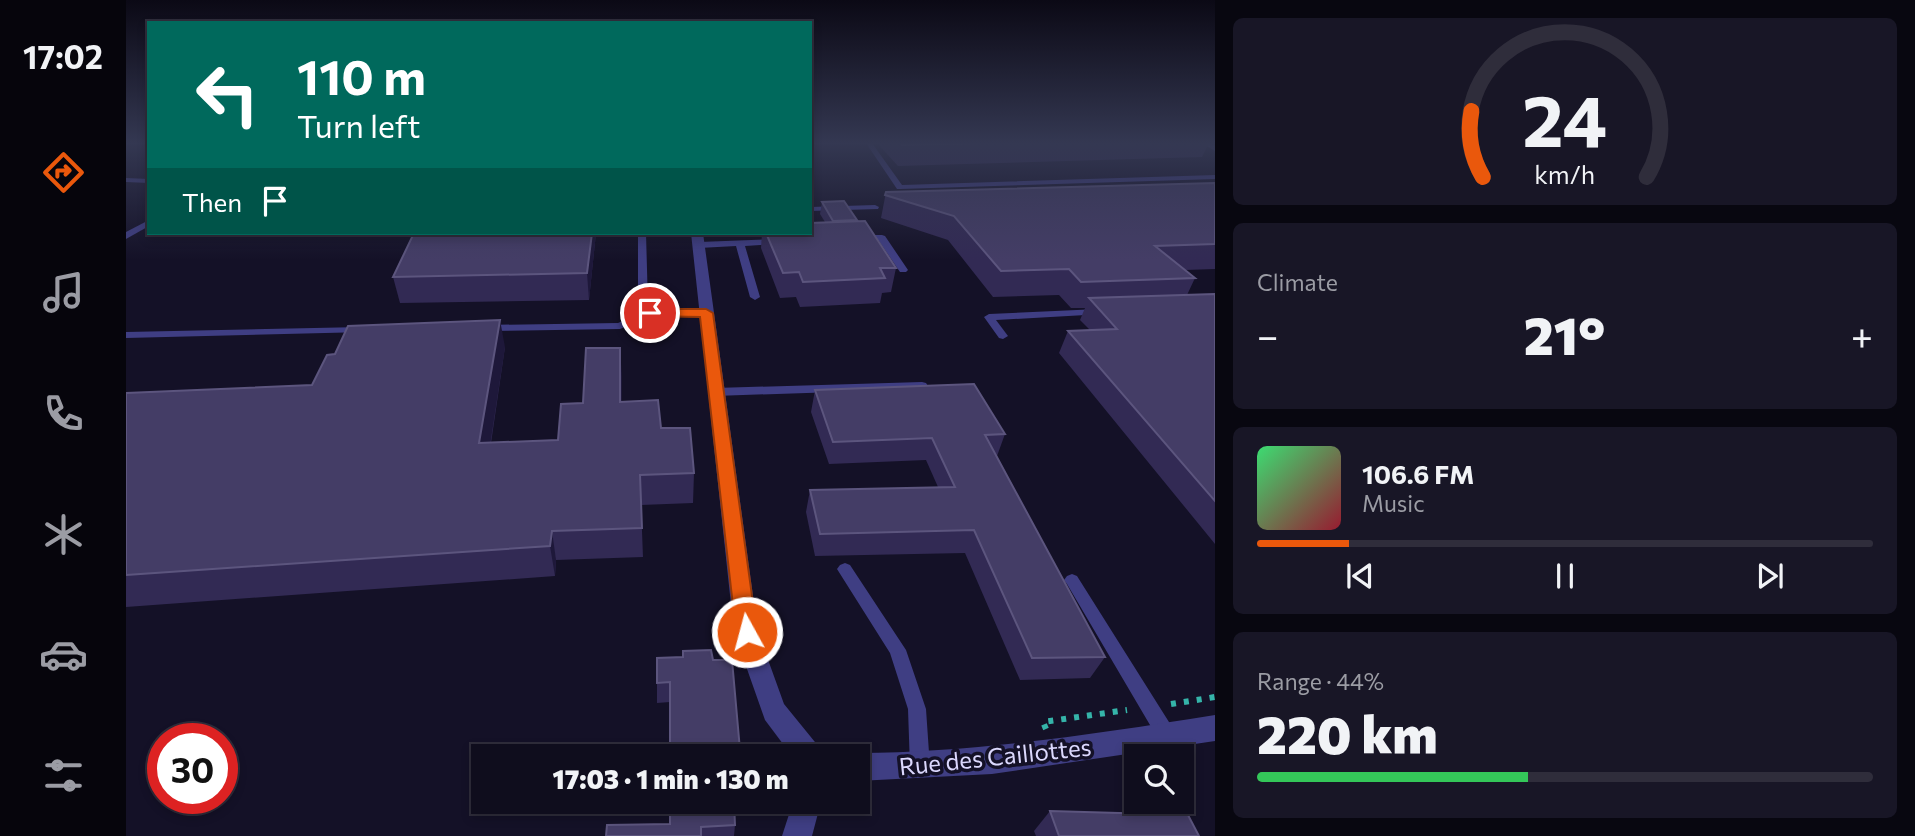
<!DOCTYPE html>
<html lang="en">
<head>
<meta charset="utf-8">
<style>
  body { margin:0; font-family:Commissioner,sans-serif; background:#181626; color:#f1f3f6; height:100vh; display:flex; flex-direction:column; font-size:26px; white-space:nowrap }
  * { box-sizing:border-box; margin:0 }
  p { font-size:23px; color:#9b9ca4 }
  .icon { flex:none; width:38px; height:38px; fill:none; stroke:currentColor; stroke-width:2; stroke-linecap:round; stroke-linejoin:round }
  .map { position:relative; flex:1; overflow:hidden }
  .drawer { display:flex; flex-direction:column; gap:18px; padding:18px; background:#080710; width:700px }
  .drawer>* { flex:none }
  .top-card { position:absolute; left:21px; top:21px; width:665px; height:214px; border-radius:0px; box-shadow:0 4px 10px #0003,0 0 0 2px #2f2d3b; background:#00695c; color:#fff; overflow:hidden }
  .tools { position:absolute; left:998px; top:744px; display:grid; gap:14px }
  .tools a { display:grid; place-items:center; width:70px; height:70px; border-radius:0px; background:#0f0d1d; box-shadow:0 4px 10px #0003,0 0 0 2px #2f2d3b; font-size:35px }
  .speed { position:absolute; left:21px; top:723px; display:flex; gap:14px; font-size:35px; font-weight:700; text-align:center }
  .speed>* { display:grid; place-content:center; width:91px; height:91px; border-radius:50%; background:#0f0d1d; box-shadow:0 4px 10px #0003,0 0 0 2px #2f2d3b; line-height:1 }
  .speed .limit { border:10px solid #d22; background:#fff; color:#111 }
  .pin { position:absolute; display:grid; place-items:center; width:60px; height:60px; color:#fff; margin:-30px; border:4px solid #fff; border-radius:50%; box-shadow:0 2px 7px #0007 }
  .me { position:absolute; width:77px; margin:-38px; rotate:353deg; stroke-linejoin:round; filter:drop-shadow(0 0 5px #0008) }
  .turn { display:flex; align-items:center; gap:24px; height:147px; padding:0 35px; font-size:32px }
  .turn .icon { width:91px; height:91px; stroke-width:2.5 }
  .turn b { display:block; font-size:49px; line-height:60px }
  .then { display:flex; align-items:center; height:66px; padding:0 35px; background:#0003; gap:14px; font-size:26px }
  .big { font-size:52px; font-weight:800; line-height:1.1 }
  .drawer .widget { flex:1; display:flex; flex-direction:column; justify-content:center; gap:10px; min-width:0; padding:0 24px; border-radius:10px; background:#181626 }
  .drawer .dial { align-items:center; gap:0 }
  .dial svg { height:182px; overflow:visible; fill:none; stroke:#2f2d3b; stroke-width:7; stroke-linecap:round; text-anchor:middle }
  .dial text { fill:#f1f3f6; stroke:none }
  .song { display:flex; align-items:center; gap:21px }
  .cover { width:84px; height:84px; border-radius:10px; background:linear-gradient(135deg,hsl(140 70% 55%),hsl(350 70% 35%)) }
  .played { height:7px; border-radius:4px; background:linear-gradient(90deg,#ea580c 15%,#2f2d3b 15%) }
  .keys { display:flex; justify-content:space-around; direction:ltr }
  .heat { display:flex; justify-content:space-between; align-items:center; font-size:38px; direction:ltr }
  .charge { height:10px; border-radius:5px; background:linear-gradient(90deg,#34c759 44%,#2f2d3b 0) }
  .trip { position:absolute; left:345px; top:744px; width:399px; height:70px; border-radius:0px; background:#0f0d1d; box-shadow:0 4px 10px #0003,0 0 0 2px #2f2d3b; font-weight:800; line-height:70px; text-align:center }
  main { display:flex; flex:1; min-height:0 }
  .menu { display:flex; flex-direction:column; width:126px; justify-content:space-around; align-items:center; background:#06050c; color:#9b9ca4 }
  .menu .icon { width:49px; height:49px }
  .menu .selected { color:#ea580c }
  .menu b { font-size:32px; color:#f1f3f6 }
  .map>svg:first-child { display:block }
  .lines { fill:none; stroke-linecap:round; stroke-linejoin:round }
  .path { stroke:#35b4a9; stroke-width:6; stroke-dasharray:5 8; stroke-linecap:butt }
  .service { fill:#3f3e83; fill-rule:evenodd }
  .minor { fill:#3f3e83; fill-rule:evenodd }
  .wall { fill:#322a54 }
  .shaded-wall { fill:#1e183a }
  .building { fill:#443d66; stroke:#5c557e; stroke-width:2 }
  .route { fill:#ea580c; stroke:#983908; stroke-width:2 }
  .labels { text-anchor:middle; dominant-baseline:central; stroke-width:7; stroke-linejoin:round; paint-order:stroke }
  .near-street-label { font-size:24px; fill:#dbd8fd; stroke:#141127 }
</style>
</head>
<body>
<main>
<nav class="menu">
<b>17:02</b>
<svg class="icon selected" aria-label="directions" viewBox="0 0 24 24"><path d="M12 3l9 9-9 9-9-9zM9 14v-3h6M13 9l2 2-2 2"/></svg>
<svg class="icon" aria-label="music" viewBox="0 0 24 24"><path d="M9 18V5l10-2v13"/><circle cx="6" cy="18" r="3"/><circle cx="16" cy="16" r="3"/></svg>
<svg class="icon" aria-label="phone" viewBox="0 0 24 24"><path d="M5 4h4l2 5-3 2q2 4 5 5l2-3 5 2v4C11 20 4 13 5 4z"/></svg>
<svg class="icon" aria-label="climate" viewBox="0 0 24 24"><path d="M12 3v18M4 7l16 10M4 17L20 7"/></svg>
<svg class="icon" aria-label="car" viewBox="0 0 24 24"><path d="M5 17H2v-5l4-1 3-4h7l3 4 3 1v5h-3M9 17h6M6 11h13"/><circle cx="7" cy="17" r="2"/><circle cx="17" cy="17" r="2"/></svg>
<svg class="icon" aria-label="filters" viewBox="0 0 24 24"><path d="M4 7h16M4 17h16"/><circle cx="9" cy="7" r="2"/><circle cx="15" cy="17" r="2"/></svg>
</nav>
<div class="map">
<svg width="1089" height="836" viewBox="0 0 1089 836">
  <rect width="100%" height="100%" fill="#141127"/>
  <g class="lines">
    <g class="path">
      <path d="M1045,704L1089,697"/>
      <path d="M920,729L917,722L1001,710"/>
    </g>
    <g class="service">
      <path d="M740,143H746L776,185L1089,175V179L774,189H771Z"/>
      <path d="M1076,143H1084L1089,146V151Z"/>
      <path d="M0,178L23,179V183L0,182Z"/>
      <path d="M749,205L753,207L752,209L684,211V207Z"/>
      <path d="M23,220V226L0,239V232Z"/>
      <path d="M512,233H520L522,305L527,310H580L585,313L584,315L526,316L494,329L359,331L354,328L359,325L492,323L518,312L512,305Z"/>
      <path d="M756,235L759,236L782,270L780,272H774L753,241H734L730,238L734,235Z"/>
      <path d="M649,239L652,240V244L619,246L634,297L629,300L624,297L610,246L573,248L569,245L573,242Z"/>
      <path d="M973,309L978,312L977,314L870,320L882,336L877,339L873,338L858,317L863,314Z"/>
      <path d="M236,327L240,328L241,330L240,332L0,338V332Z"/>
      <path d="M796,382L800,383L802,386L800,389L589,396L583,392L589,388Z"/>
      <path d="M719,563L724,565L780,650L800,709L804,767L801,774L794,777L787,774L784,767L782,709L764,653L711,569L714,565Z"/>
      <path d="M946,574L951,576L1048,730L1050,736L1048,742L1041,745L1034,742L941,584L938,580L941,576Z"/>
    </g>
    <g class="minor">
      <path d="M565,233H577L632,632L658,704L693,747L696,756H666L639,720L608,632Z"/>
      <path d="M1089,715V741L866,774L732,781V756H726L732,753C852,752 970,734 1089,715Z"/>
      <path d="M667,802H695L686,836H656Z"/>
    </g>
  </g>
  <g class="wall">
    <path d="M751,143H1083L1076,157L772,166Z"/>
    <path d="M1089,183V269L1059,270L1069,278L1061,295L1089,294V544L933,353L942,331L964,330L954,320L959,308H945L933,295L867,297L822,240L755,218L760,192Z"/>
    <path d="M696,202L731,221L770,268L765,292L756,293L754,303L674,307L670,297L654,298L635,248L636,233H684L699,222L694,214Z"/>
    <path d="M470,233L463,300L274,303L267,277Z"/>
    <path d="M379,347L365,443L432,440L494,348L496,401L535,428L568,473L567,503L515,505L517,557L430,560L429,576L0,607V393L186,385Z"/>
    <path d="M689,390L879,434L871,456L979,657L964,678L894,680L839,553L689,556L680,512L684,490L812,487L800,460L703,464L685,412Z"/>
    <path d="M531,658L587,660L614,750L613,756H544V702L531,703Z"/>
    <path d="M924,811L1073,836H910L908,831Z"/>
    <path d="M481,825H609L608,836H480Z"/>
  </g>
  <g class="shaded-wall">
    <path d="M466,233H470L463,300L461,273Z"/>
    <path d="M374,320L379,347L360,472L353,443Z"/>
    <path d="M494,348L496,376V430L494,402Z"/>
    <path d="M426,531L430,560L429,576L424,546Z"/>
  </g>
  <g class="building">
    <path d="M774,143H852L776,145Z"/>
    <path d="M1089,183V244L1029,246L1069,278L955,282L943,269L875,271L828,216L759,195L760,192Z"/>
    <path d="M718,201L731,220L707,221L696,202Z"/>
    <path d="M739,221L770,268H754L759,278L677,282L673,272L657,273L640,233H684V223Z"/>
    <path d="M288,233H466L461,273L267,277Z"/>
    <path d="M1089,294V501L942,331L991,329L963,298Z"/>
    <path d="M374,320L353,443L432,440L435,404L457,403L460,348H494V402L532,400L535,428H564L568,473L514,475L516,528L426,531L424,546L0,575V393L186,385L201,355L209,354L222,326Z"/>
    <path d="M848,384L879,434L859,435L979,657L906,658L848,530L694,534L684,490L829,487L806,438L707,442L689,390Z"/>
    <path d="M585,650L587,660H606L614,750L604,751V756H544V682L531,683V658L557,657V651Z"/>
    <path d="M544,802H608L609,825L575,827V836H480L481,825L544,824Z"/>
    <path d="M924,811L1062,815L1073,836H933Z"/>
  </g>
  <linearGradient id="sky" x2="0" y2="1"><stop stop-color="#0b0915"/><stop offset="0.55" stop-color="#343852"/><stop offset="1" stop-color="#343852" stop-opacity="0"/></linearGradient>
  <rect width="1089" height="260" fill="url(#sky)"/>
  <path class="route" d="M524,309H580L587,313L631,632L628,638L621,641L613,638L610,632L574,317L520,316V311Z"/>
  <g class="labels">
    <g class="near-street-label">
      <text transform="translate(869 756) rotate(-6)">Rue des Caillottes</text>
    </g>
  </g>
</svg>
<div class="tools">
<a><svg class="icon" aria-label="search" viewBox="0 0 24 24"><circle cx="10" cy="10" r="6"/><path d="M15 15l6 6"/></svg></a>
</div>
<div class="speed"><div class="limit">30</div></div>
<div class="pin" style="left:524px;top:313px;background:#d93025"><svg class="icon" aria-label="arrive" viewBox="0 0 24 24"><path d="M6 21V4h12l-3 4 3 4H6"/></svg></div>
<svg class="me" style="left:621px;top:632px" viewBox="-20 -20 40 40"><circle r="17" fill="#ea580c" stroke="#fff" stroke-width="3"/><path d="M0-11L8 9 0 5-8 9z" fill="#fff"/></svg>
<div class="trip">17:03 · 1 min · 130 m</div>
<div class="top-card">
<div class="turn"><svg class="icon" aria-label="left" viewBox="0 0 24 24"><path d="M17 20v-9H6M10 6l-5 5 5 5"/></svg><div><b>110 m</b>Turn left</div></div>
<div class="then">Then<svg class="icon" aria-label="arrive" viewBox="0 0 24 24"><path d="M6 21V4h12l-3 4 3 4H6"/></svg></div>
</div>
</div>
<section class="drawer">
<div class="widget dial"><svg viewBox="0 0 100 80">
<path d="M14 69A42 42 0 1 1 86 69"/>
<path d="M14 69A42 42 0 0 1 9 40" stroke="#ea580c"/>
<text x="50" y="56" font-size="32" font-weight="700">24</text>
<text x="50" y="72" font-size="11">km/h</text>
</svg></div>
<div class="widget"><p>Climate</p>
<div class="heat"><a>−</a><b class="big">21°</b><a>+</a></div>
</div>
<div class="widget">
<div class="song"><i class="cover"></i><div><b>106.6 FM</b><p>Music</p></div></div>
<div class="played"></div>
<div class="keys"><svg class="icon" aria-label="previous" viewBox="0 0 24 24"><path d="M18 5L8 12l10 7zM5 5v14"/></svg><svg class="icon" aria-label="pause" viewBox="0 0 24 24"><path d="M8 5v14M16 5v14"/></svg><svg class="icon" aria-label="next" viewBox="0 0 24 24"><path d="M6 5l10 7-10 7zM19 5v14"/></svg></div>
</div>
<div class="widget"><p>Range · 44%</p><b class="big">220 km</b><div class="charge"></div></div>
</section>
</main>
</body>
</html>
